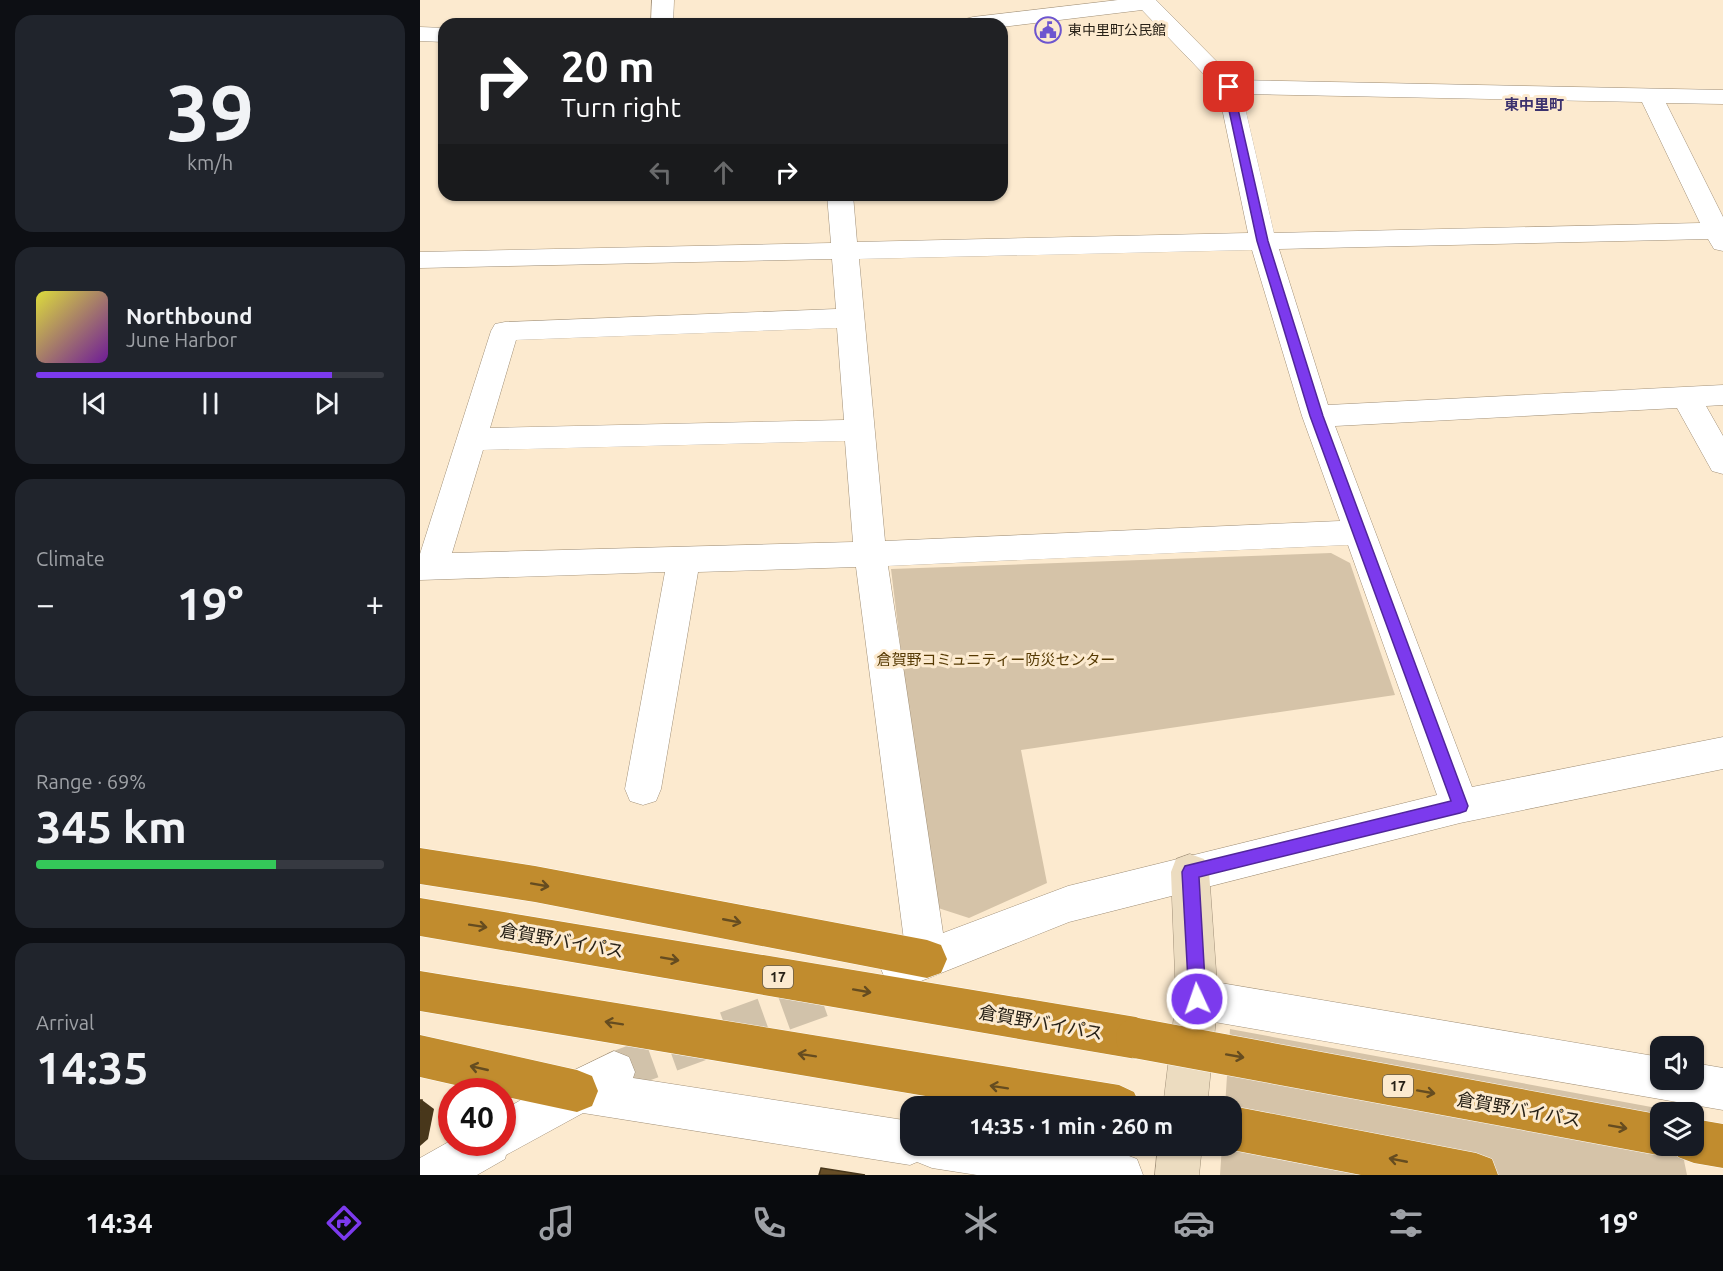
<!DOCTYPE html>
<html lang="en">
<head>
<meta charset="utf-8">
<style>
  body { margin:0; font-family:Ubuntu,"Noto Sans JP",sans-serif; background:#20242c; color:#f1f3f6; height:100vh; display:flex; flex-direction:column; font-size:22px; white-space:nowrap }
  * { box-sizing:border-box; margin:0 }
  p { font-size:20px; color:#9ea1a6 }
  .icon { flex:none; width:33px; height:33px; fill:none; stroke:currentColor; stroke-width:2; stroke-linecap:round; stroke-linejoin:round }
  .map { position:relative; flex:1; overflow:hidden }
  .drawer { display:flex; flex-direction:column; gap:15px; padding:15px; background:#0d0f14; width:420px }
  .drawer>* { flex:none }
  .banner { position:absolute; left:18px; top:18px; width:570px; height:183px; border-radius:18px; box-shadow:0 2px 4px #0004; background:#202124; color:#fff; overflow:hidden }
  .fabs { position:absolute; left:1230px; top:1036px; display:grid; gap:12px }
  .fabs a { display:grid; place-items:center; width:54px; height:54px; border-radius:12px; background:#171b24; box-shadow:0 2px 4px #0004; font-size:30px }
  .speed { position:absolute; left:18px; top:1078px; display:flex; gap:12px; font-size:30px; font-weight:700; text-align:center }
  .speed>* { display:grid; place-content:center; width:78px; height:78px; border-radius:50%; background:#171b24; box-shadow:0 2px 4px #0004; line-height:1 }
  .speed .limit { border:9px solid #d22; background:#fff; color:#111 }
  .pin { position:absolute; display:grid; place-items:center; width:51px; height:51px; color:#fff; margin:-26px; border-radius:12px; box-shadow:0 3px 9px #0006 }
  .me { position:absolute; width:66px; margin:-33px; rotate:357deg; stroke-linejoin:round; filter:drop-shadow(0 0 4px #0008) }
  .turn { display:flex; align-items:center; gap:21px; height:126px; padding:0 24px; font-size:27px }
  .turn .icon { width:78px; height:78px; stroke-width:2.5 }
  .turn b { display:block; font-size:42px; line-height:51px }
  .lanes { display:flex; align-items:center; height:57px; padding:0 24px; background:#0003; justify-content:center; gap:30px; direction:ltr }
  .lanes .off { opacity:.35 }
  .big { font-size:45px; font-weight:700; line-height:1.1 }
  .drawer .card { flex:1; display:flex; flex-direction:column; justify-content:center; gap:9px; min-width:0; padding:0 21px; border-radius:18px; background:#20242c }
  .drawer .dial { align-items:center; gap:0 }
  .dial b { font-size:78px; line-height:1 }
  .song { display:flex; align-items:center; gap:18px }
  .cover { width:72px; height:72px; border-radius:9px; background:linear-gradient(135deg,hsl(60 70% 55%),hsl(280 70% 35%)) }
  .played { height:6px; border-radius:3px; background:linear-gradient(90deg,#7c3aed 85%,#363941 85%) }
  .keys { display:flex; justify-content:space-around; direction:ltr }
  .heat { display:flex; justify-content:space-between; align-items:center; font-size:33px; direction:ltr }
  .charge { height:9px; border-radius:4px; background:linear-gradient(90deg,#34c759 69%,#363941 0) }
  .trip { position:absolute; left:480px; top:1096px; width:342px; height:60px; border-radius:18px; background:#171b24; box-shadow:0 2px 4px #0004; font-weight:700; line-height:60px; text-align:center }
  .menu { display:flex; height:96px; justify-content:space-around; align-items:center; background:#090b0e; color:#9ea1a6 }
  .menu .icon { width:42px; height:42px }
  .menu .current { color:#7c3aed }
  .menu b { font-size:27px; color:#f1f3f6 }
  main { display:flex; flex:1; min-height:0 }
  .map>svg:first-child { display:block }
  .green { fill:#d5c3a8 }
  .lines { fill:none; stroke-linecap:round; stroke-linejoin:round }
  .street-tunnel { stroke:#d1c2aa; stroke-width:40; stroke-dasharray:40 20; stroke-linecap:butt }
  .street-casing { stroke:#a19078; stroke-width:1 }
  .secondary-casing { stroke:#a19078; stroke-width:1 }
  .highway-casing { stroke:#fff; stroke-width:1 }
  .street { fill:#fff; fill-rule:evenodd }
  .secondary { fill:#ecdcc0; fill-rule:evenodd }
  .highway { fill:#c18c2e; fill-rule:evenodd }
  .highway-bridge-casing { stroke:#fff; stroke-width:41; stroke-linecap:butt }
  .highway-bridge { stroke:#c18c2e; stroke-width:40 }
  .shaded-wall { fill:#48371b }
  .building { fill:#674e27; stroke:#48371b; stroke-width:1.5 }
  .oneway { stroke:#654c20 }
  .route { fill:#7c3aed; stroke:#51269a; stroke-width:1.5 }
  .labels { text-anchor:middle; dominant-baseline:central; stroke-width:6; stroke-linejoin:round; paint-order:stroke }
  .far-poi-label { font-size:14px; fill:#272117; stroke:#fceacf; text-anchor:start }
  .shield { fill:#fceacf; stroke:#675d4e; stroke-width:1.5 }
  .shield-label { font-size:14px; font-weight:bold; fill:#272117 }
  .far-quarter-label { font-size:15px; font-weight:bold; fill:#3c326e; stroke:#fceacf }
  .park-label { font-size:15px; fill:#563a03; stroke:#fceacf }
  .near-street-label { font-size:18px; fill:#272117; stroke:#fceacf }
</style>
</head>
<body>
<main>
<section class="drawer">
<div class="card dial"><b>39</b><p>km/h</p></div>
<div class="card">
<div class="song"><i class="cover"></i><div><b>Northbound</b><p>June Harbor</p></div></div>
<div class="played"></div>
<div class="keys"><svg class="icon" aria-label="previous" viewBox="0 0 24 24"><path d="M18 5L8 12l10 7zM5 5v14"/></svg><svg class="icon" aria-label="pause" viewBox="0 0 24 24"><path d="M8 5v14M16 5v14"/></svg><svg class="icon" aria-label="next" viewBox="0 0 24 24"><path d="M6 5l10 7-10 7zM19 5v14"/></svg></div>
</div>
<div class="card"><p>Climate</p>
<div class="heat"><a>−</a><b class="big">19°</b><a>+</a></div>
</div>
<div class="card"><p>Range · 69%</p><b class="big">345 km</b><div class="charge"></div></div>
<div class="card"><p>Arrival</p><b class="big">14:35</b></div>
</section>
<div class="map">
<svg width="1303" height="1175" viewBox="0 0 1303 1175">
  <rect width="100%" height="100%" fill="#fceacf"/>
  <g class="green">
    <path d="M911,553L930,563L975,695L601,750L627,883L549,918L512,906L471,569Z"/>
    <path d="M810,1029L1253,1111L1254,1113H1240V1146H1261L1267,1175H800L802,1146H812V1107H805Z"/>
  </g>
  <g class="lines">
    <path class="street-tunnel" d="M194,1072L429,987"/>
    <g class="street-casing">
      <g id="street">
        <path d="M232,0H254L253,24H231Z"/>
        <path d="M698,0H736L815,80L1303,90V104L1246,103L1303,217V251L1294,249L1288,239L859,249L908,405L1303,385V405L1286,406L1303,436V474L1292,471L1257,408L915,426L1052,787L1303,737V769L1040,823L649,922L481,989L467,983L461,969L467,955L485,948L436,567L278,572L241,789L236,801L223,805L210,801L205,789L245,572L0,580V554L71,331L75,324L85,322L416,309L412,259L0,268V252L411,243L407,195H433L437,242L828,233L798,89L722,10L582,27V24H542L545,19L553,17ZM822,94L1222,102L1280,223L854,233ZM832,250L882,416L920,521L465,541L439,259ZM417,328L424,420L70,428L96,340ZM425,441L433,542L32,553L63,450ZM928,545L1017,795L648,886L523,933L468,566Z"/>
        <path d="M0,27L24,28V42L0,41Z"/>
        <path d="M777,979L1240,1057V1080H1274V1063L1303,1068V1110L777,1019L762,1013L756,999L762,985Z"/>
        <path d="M194,1051L209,1057L215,1072L213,1078L490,1121V1146H657L701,1153L717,1159L723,1175H557L512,1168L497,1162L490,1165L163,1113L86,1155L85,1159L57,1175H0V1158L32,1140V1143H82V1111L142,1076Z"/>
      </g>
    </g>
    <g class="secondary-casing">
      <g id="secondary">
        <path d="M770,854L784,859L789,872L798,999L787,1107H743L756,999L751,872L756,859Z"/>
        <path d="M738,1146H782L779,1175H735Z"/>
      </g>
    </g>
    <g class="highway-casing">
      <g id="highway">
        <path d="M0,848L115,866L507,940L521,945L527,959L521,973L507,978L115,902L0,884Z"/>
        <path d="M0,898L716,1017L731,1023L737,1038L731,1053L716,1059L0,936Z"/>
        <path d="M0,971L699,1085L714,1092L721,1107H571L0,1011Z"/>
        <path d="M0,1035L157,1070L172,1076L178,1091L172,1106L157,1112L82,1096V1092H66L0,1077Z"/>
        <path d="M812,1106L1056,1153L1072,1159L1078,1175H941L812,1150L803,1146H812L810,1107Z"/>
        <path d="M1274,1119L1303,1124V1168L1274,1163L1258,1157L1254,1146H1274Z"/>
      </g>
    </g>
    <use href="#street" class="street"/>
    <use href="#secondary" class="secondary"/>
    <use href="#highway" class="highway"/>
    <g class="highway-bridge-casing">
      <path id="highway-bridge" d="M716,1038L1240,1135"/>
    </g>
    <use href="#highway-bridge" class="highway-bridge"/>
  </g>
  <path class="shaded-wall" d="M2,1100L14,1109L8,1139L0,1146V1112Z"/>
  <g class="building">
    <path d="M0,1100H2L0,1112Z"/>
    <path d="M401,1168L445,1175H399Z"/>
  </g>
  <defs><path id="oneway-shaft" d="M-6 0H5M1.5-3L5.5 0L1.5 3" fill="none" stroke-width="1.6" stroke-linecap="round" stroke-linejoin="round" transform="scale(1.5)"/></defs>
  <g class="oneway">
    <use href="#oneway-shaft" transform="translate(120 885) rotate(10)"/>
    <use href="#oneway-shaft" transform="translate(312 921) rotate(11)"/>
    <use href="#oneway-shaft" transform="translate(58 926) rotate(9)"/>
    <use href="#oneway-shaft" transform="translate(250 959) rotate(10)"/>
    <use href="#oneway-shaft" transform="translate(442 991) rotate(10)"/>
    <use href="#oneway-shaft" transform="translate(194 1023) rotate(-171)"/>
    <use href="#oneway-shaft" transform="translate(387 1055) rotate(-171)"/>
    <use href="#oneway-shaft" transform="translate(815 1056) rotate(10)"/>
    <use href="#oneway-shaft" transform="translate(59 1068) rotate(-167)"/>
    <use href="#oneway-shaft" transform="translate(579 1087) rotate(-171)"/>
    <use href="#oneway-shaft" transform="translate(1006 1092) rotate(10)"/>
    <use href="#oneway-shaft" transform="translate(1198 1127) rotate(10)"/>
    <use href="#oneway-shaft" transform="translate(978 1160) rotate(-169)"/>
  </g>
  <path class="route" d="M809,84L813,87L848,241L903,416L1048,806L1046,811L1040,813L779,877L786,999L783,1005L777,1008L771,1005L769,999L762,872L765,866L1031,801L890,416L837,241L804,87Z"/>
  <defs>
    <g id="civic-ring" transform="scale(1.35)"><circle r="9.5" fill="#fceacf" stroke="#6d55cf" stroke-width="1.5"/><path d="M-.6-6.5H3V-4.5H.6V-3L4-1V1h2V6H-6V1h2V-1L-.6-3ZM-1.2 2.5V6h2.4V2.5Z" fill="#6d55cf"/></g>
  </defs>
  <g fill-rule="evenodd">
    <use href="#civic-ring" x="628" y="30"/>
  </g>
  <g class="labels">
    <g class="far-poi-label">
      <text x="648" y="30">東中里町公民館</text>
    </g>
    <g class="shield">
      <rect x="343" y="966" width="30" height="22" rx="4.5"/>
      <rect x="963" y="1075" width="30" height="22" rx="4.5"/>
    </g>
    <g class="shield-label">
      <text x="358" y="977">17</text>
      <text x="978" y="1086">17</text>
    </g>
    <g class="far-quarter-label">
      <text x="1114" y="104">東中里町</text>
    </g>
    <g class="park-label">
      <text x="576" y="659">倉賀野コミュニティー防災センター</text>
    </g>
    <g class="near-street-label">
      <text transform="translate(142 940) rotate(10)">倉賀野バイパス</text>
      <text transform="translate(621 1022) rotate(10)">倉賀野バイパス</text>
      <text transform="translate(1099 1109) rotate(10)">倉賀野バイパス</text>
    </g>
  </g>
</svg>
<div class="fabs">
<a><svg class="icon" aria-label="sound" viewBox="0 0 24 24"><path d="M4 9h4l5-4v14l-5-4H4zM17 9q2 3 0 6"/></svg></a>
<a><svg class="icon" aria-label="layers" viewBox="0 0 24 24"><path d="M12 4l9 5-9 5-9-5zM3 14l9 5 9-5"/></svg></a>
</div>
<div class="speed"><div class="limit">40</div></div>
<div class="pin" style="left:809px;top:87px;background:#d93025"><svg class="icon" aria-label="arrive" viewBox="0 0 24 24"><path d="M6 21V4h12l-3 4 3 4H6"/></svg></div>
<svg class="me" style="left:777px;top:999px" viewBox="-20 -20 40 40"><circle r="17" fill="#7c3aed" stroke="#fff" stroke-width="3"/><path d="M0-11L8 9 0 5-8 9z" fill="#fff"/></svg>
<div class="trip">14:35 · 1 min · 260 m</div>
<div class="banner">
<div class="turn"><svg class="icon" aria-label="right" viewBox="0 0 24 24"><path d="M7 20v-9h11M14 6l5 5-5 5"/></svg><div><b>20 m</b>Turn right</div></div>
<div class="lanes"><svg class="icon off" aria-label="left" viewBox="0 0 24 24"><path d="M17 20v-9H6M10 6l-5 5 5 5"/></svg><svg class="icon off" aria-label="ahead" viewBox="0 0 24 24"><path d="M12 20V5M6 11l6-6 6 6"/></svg><svg class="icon" aria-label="right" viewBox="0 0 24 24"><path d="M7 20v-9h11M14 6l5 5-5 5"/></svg></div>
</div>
</div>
</main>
<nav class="menu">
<b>14:34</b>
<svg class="icon current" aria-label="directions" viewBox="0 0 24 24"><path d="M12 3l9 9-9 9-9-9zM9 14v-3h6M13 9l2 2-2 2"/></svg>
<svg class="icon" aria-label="music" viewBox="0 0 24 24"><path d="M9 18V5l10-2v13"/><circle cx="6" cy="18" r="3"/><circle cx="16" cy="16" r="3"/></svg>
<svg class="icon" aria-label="phone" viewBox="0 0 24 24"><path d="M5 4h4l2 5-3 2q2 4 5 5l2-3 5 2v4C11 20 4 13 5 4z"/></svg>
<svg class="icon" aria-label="climate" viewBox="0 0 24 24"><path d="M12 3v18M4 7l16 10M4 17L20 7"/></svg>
<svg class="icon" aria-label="car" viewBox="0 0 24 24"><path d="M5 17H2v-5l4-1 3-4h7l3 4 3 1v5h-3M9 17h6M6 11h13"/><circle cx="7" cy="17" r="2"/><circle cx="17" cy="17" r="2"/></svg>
<svg class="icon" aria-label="filters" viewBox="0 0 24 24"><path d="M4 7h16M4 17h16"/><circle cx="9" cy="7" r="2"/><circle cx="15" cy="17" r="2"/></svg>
<b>19°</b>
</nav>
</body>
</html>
